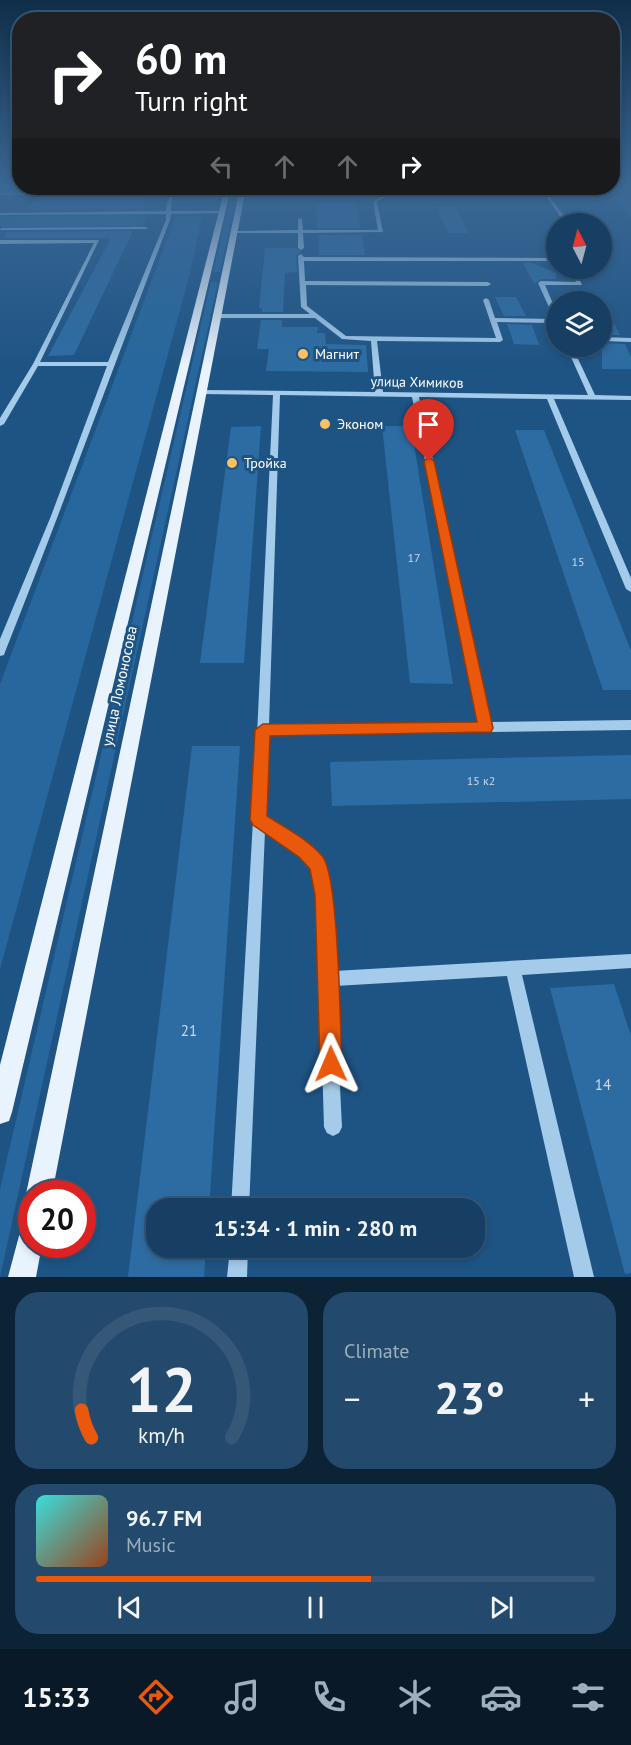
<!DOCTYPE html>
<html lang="en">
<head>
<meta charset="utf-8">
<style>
  body { margin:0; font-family:"PT Sans",sans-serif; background:#234a6c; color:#f1f3f6; height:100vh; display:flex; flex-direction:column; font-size:22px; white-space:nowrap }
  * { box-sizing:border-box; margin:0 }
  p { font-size:20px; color:#9eafbe }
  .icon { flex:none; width:33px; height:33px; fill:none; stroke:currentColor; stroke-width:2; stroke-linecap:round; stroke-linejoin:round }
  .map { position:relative; height:1277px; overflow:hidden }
  .panel { display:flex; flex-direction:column; gap:15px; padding:15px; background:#0c2336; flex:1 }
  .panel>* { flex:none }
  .top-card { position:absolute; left:12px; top:12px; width:608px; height:183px; border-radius:24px; box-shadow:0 3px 9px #0003,0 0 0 2px #355878; background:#202124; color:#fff; overflow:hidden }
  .needle { width:39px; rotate:354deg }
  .buttons { position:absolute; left:546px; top:213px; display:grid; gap:12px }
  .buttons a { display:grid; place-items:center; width:66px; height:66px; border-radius:50%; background:#163f63; box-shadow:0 3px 9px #0003,0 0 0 2px #355878; font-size:30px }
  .speed { position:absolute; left:18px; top:1180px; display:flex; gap:12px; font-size:30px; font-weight:700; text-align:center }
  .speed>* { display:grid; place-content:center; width:78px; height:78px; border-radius:50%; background:#163f63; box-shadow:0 3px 9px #0003,0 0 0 2px #355878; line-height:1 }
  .speed .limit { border:9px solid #d22; background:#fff; color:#111 }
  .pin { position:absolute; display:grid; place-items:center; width:51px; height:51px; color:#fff; margin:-62px -26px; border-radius:50% 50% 50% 0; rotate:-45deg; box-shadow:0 0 6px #0007 }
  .pin .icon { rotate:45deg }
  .me { position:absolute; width:66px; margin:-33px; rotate:359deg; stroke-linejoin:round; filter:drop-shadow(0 0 4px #0008) }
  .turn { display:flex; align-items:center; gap:21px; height:126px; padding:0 24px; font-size:27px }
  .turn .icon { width:78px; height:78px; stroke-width:2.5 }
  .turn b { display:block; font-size:42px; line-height:51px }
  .lanes { display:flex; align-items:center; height:57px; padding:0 24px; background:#0003; justify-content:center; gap:30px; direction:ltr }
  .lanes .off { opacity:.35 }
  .big { font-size:45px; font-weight:600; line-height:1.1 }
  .panel .card { flex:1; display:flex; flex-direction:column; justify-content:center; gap:9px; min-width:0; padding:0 21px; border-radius:24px; background:#234a6c }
  .panel .dial { align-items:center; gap:0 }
  .dial svg { height:156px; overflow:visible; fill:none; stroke:#355878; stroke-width:7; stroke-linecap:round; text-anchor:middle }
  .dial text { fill:#f1f3f6; stroke:none }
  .song { display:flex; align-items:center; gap:18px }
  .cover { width:72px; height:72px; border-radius:9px; background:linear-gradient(135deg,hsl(180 70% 55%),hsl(20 70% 35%)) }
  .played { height:6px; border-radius:3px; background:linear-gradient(90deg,#ea580c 60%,#355878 60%) }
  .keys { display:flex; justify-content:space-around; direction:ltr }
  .heat { display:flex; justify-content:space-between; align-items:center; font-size:33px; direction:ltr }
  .panel .tiles { flex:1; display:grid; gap:15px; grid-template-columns:1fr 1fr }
  .card:last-child { grid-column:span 2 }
  .trip { position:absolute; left:146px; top:1198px; width:339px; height:60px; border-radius:24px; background:#163f63; box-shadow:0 3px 9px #0003,0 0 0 2px #355878; font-weight:600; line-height:60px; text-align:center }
  .dock { display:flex; height:96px; justify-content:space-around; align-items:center; background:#091928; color:#9eafbe }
  .dock .icon { width:42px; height:42px }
  .dock .on { color:#ea580c }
  .dock b { font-size:27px; color:#f1f3f6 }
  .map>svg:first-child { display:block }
  .green { fill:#27679d }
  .building { fill:#2d6ca2 }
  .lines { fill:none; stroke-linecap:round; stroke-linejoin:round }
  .minor { fill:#a5cbea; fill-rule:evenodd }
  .major { fill:#e9f3fe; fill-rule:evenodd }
  .route { fill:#ea580c; stroke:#983908; stroke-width:1.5 }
  .poi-dot { fill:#f9c064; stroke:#1e5484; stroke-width:2 }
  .labels { text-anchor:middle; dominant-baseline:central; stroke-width:6; stroke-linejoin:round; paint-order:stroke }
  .number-label { font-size:12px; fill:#cadae8 }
  .far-poi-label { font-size:14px; fill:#fff; stroke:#1e5484; text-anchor:start }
  .far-street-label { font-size:14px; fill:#fff; stroke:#1e5484 }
  .street-label { font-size:15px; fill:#fff; stroke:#1e5484 }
  .near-number-label { font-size:15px; fill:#cadae8 }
</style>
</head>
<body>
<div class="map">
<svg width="631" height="1277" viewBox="0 0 631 1277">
  <rect width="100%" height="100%" fill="#1e5484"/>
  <g class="green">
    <path d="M180,188H221L217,203L172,204Z"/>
    <path d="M233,188H238L220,272H213Z"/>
    <path d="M148,215L143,227H0V216Z"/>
    <path d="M176,216H202L189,277L0,969V684Z"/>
    <path d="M211,282H218L0,1277V1189Z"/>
  </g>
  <g class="building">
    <path d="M606,188H631V218Z"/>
    <path d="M150,195L143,209L24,210L35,197Z"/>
    <path d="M316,203H356L361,228H317Z"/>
    <path d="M437,207H456L469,233H448Z"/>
    <path d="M140,216L136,225L12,226L19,217Z"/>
    <path d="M133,231L74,355L48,356L111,238H3L7,232Z"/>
    <path d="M318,235H362L365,255H319Z"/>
    <path d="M265,248H296L301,252L296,256L297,272L285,273L283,312H262V308H259Z"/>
    <path d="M523,263H532L556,273V279H541L534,284Z"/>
    <path d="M495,297H516L526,316H504Z"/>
    <path d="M602,299L620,335H602Z"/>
    <path d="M261,320H282V327H318L317,333H325L326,344L366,345L368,372L266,371L269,349H257Z"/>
    <path d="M507,324L532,325L539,345L514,344Z"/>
    <path d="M602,343L625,344L631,357V369H602Z"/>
    <path d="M261,426L244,663H200L231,427Z"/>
    <path d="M382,426H411L453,684L410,683Z"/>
    <path d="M515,430H544L631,651V690H603Z"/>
    <path d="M192,746H240L209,1209H156V1248H206L204,1277H128Z"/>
    <path d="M631,755V799L332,806L330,762Z"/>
    <path d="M614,984L631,1036V1273L625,1274L550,988Z"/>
  </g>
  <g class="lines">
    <g class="minor">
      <path d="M133,188H137L132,193L0,195V193L131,191Z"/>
      <path d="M174,188H178L171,203V211H222L224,212L222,213L171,214L170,220C114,364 62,509 5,652L4,655L0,656V639L51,516L107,366H38L4,424L0,426V418L33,364L94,243L0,244V240H99L40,362H108L166,220V214L0,215V213L166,211L167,203Z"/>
      <path d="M543,188L570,224H565L542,190L384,191L386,196L377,202L383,232L303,233L304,248L301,250L298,248V233H234L232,232L234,231L298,230V219L300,218L302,219L303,230H378L373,202L382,196L380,191H240L242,189Z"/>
      <path d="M146,227L148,229L0,230L1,228Z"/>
      <path d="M301,254L304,257L556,258V261H304L305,281L488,282L491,284L488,286L306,285L307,306L346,336L496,338L483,300L486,298L489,300L495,318L556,319V323L497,322L503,340L500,342L377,341L383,392L588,395L566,346H572L595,395L631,396V400L554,399L631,578V592L626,589L547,399L419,397L491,722L631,720V730L269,735L266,817C284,830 308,841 322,859C334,876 333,948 334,971L631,954V968L522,975L594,1277H574L507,976L335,986L342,1127L339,1133L333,1136L327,1133L324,1127L317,895L312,868L300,855L265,831L249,1209H231L253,820L273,395L202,394L198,392L202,390L375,392L371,341L342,339L315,318H217L214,316L217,314H310L301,307L298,256ZM280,395L412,397L479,722L269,725Z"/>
      <path d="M570,268H575L582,285H545L556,311V319L554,318L538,283L541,281L576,282Z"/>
      <path d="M602,337L631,338V342L602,341Z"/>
      <path d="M230,1248H248L247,1277H227Z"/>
    </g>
    <g class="major">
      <path d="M225,188H231L12,1112L9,1121L0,1124V1065Z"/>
      <path d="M240,188H246L52,1194H32V1204L26,1194Z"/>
      <path d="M32,1217V1245H42L36,1277H8L23,1221Z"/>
    </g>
  </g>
  <linearGradient id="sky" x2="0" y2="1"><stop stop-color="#102e49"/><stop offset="0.51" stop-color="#3b6794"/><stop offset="1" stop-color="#3b6794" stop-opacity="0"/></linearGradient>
  <rect width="631" height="366" fill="url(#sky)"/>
  <path class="route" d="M429,457L434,461L493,728L491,732L270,736L267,816C286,828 309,840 323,857C339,879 340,1028 342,1064L339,1071L331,1074L324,1071L320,1064L315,895L310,869L299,857L253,825L250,820L255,730L263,724L477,722L424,461Z"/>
  <g class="poi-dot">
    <circle cx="303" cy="354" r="6"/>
    <circle cx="325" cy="424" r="6"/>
    <circle cx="232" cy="463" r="6"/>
  </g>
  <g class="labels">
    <g class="number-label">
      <text x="414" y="557">17</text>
      <text x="578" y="561">15</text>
      <text x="481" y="780">15 к2</text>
    </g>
    <g class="far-poi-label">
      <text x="315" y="354">Магнит</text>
      <text x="337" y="424">Эконом</text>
      <text x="244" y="463">Тройка</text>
    </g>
    <g class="far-street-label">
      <text transform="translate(417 382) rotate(1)">улица Химиков</text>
    </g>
    <g class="street-label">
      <text transform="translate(119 686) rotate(-78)">улица Ломоносова</text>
    </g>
    <g class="near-number-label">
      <text x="189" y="1030">21</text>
      <text x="603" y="1084">14</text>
    </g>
  </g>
</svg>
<div class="buttons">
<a><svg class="needle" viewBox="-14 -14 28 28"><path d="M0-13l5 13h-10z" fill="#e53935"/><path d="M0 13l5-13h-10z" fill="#9eafbe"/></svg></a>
<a><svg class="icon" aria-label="layers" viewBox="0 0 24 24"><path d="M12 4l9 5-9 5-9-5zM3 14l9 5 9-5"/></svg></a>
</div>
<div class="speed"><div class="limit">20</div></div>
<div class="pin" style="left:429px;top:461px;background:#d93025"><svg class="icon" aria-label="arrive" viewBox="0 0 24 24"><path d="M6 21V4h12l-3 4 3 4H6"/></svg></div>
<svg class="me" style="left:331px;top:1064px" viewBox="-20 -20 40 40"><path d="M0-17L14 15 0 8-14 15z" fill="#ea580c" stroke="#fff" stroke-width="4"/></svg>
<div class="trip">15:34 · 1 min · 280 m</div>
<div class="top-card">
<div class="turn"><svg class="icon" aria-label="right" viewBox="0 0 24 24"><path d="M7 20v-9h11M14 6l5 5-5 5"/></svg><div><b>60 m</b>Turn right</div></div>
<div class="lanes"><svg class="icon off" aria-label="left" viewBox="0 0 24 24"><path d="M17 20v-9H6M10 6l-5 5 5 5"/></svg><svg class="icon off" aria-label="ahead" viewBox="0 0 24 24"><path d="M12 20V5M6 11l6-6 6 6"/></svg><svg class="icon off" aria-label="ahead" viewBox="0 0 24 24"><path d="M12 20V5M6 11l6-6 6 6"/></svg><svg class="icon" aria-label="right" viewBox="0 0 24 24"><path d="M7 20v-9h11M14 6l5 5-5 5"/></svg></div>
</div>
</div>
<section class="panel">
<div class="tiles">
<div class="card dial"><svg viewBox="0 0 100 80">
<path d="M14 69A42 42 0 1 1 86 69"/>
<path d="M14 69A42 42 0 0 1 9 55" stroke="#ea580c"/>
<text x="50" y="56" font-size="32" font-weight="700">12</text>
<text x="50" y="72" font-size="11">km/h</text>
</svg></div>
<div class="card"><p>Climate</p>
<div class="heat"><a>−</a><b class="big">23°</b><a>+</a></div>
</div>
<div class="card">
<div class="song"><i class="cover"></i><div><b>96.7 FM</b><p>Music</p></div></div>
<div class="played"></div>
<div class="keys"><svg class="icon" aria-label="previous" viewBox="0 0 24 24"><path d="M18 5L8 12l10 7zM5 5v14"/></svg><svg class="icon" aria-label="pause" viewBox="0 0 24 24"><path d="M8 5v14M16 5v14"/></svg><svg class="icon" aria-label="next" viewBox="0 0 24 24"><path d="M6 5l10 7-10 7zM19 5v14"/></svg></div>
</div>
</div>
</section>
<nav class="dock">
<b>15:33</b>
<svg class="icon on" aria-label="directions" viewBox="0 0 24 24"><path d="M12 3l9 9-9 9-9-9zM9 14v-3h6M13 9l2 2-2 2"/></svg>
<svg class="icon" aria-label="music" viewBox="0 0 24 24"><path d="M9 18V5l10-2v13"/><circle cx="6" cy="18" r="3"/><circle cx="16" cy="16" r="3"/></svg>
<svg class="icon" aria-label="phone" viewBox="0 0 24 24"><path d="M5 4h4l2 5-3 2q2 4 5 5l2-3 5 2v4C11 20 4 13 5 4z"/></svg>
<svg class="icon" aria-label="climate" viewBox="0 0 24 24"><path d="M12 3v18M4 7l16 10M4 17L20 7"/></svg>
<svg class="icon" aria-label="car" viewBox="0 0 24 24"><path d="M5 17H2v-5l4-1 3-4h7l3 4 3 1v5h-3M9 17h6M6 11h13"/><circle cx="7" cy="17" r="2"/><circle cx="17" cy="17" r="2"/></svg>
<svg class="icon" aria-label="filters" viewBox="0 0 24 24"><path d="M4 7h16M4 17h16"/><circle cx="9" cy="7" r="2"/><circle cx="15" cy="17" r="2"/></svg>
</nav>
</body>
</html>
